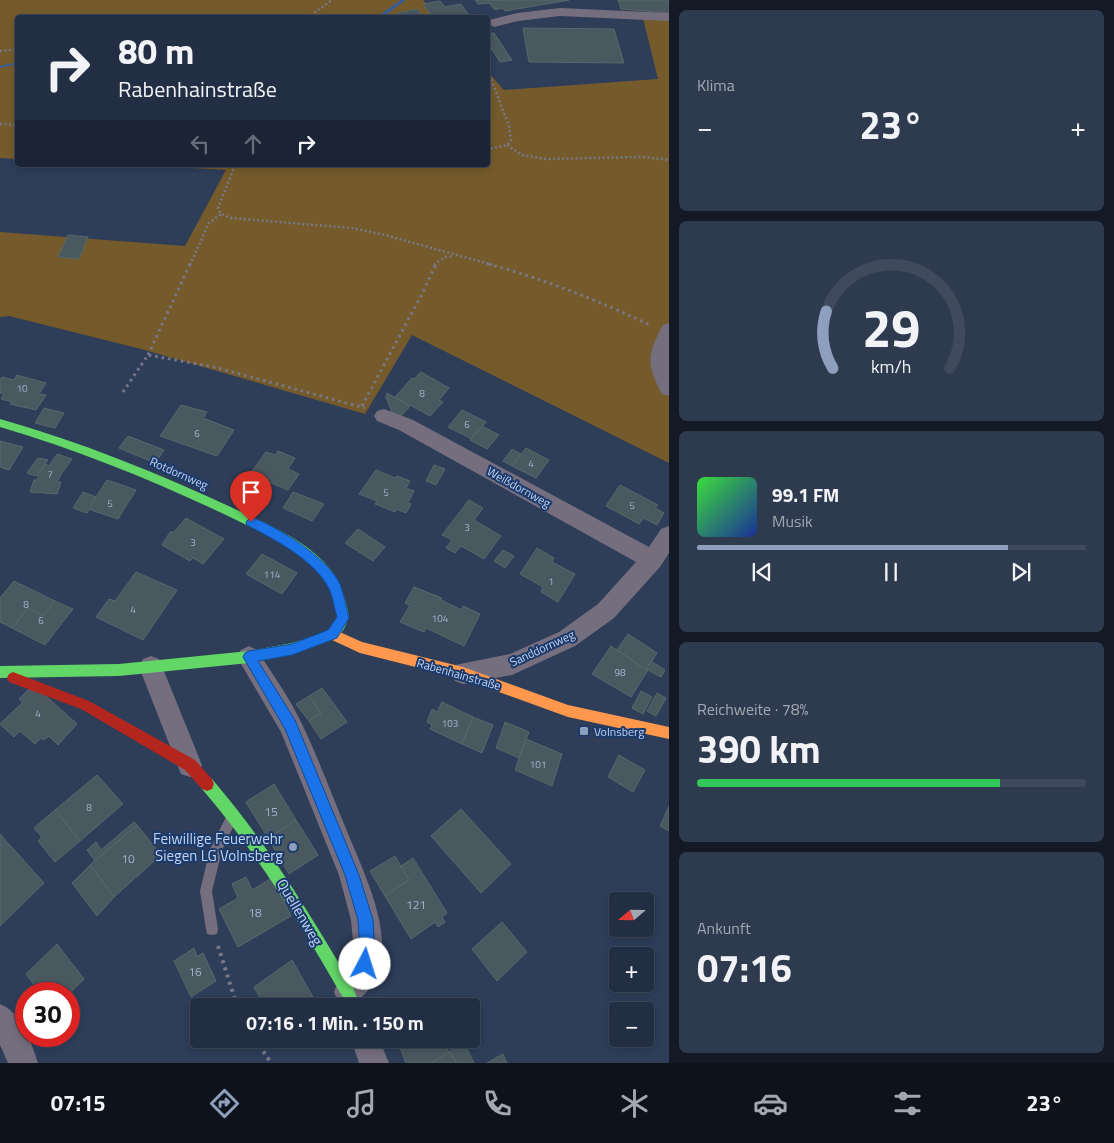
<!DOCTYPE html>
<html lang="de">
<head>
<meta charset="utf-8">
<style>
  body { margin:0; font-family:"Titillium Web",sans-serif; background:#2e3a4e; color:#f1f3f6; height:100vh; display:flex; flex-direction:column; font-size:19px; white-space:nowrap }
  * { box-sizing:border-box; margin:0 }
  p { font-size:16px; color:#a2a8b2 }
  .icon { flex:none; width:28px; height:28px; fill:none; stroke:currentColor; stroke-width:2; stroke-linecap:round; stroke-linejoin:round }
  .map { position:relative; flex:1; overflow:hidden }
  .details { display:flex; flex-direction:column; gap:10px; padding:10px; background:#131925; width:445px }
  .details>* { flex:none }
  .guide { position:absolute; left:15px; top:15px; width:475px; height:152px; border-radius:5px; box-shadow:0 2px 8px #0003,0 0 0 1px #3f4a5c; background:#222e43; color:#f1f3f6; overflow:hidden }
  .needle { width:32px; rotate:250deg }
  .fabs { position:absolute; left:609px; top:892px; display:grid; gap:10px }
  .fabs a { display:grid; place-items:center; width:45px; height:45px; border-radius:5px; background:#222e43; box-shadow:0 2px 8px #0003,0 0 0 1px #3f4a5c; font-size:25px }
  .speed { position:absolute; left:15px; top:982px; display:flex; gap:10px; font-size:25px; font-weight:700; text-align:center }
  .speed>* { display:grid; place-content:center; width:65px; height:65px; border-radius:50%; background:#222e43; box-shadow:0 2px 8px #0003,0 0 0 1px #3f4a5c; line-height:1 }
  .speed .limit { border:8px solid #d22; background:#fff; color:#111 }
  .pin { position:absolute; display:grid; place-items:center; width:42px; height:42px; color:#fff; margin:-51px -21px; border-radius:50% 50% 50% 0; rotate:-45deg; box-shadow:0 0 5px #0007 }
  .pin .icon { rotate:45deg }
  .me { position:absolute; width:55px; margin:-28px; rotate:5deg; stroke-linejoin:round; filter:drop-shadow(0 0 4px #0008) }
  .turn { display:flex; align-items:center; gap:18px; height:105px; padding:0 20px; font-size:22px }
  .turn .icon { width:65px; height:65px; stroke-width:2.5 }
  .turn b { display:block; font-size:35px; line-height:42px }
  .lanes { display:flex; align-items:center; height:48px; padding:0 20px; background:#0003; justify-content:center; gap:25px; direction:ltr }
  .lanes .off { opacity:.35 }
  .big { font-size:38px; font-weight:700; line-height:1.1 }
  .details .widget { flex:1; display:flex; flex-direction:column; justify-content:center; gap:8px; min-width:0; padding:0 18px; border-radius:8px; background:#2e3a4e }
  .details .dial { align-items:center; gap:0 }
  .dial svg { height:130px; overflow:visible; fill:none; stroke:#3f4a5c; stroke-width:7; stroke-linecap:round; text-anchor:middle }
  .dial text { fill:#f1f3f6; stroke:none }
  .song { display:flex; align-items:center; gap:15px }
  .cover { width:60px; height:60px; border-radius:8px; background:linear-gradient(135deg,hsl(120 70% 55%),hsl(230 70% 35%)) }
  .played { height:5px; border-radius:2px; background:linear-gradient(90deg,#8d9fbc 80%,#3f4a5c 80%) }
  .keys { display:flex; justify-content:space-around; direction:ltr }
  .heat { display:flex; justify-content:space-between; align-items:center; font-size:28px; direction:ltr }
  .charge { height:8px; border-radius:4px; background:linear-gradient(90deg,#34c759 78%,#3f4a5c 0) }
  .trip { position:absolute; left:190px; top:998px; width:290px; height:50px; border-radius:5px; background:#222e43; box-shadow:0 2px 8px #0003,0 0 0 1px #3f4a5c; font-weight:700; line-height:50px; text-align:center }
  .dock { display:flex; height:80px; justify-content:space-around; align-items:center; background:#0e121b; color:#a2a8b2 }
  .dock .icon { width:35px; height:35px }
  .dock .on { color:#8d9fbc }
  .dock b { font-size:22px; color:#f1f3f6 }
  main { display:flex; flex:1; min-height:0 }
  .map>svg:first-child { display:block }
  .green { fill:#755b2b }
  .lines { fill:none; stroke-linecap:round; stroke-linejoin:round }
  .stream { fill:#375e9b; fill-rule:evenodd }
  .building { fill:#4a5960; stroke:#58686a }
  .path-far2 { stroke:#797888; stroke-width:2.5; stroke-dasharray:2 2.5; stroke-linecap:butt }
  .path-far1 { stroke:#797888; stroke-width:3; stroke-dasharray:2.5 4; stroke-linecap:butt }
  .path { stroke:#797888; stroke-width:4; stroke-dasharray:3 4.5; stroke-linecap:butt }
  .lane { fill:#756e7e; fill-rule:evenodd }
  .street { fill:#756e7e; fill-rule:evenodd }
  .fast { fill:#63d668; fill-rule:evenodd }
  .slow { fill:#ff974d; fill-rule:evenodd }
  .jam { fill:#b3261e; fill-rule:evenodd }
  .route { fill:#1a73e8; stroke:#114b97 }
  .poi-dot { fill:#8d9fbc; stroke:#1c3a6b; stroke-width:2 }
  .labels { text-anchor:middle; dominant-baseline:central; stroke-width:4; stroke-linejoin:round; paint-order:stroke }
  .number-label { font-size:10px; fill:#a2b4cd }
  .street-label { font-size:12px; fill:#c0d3f1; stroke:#1c3a6b }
  .poi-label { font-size:12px; fill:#c0d3f1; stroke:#1c3a6b; text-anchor:start }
  .near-number-label { font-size:12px; fill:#a2b4cd }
  .near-poi-label { font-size:15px; fill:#c0d3f1; stroke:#1c3a6b; text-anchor:end }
  .near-street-label { font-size:15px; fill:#c0d3f1; stroke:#1c3a6b }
</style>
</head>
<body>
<main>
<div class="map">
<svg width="669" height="1063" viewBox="0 0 669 1063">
  <rect width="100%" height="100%" fill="#2e3e59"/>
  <g class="green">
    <path d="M0,0H423L439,17L18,18L17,159L0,158Z"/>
    <path d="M669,16V463L412,335L365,414L145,350L9,316L0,317V232L185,246L226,170L139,165H488V72L504,90L658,79L643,18Z"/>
  </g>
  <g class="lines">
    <g class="stream">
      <path d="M401,0H406L381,18H375Z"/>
      <path d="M18,62V64L0,68V66Z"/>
    </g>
  </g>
  <g class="building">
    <path d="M475,0H569L505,11L502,8L495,10L489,3L478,4Z"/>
    <path d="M618,0H669V13L621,9Z"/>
    <path d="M440,1L445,7L461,4L468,14L433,18L423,4Z"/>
    <path d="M417,9L425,18H398L394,14Z"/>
    <path d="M523,28L614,29L624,63L529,62Z"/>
    <path d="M494,33L512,60L500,62L488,43V34Z"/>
    <path d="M68,235L88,237L79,259L58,257Z"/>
    <path d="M421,372L449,388L439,400L443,402L430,416L395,397L412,378L414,379Z"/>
    <path d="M17,375L46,383L39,394L46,395L36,410L10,404L12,402L1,399L4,394L0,393V380L2,377L14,380Z"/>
    <path d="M387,393L410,406L400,417L392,412L386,397Z"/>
    <path d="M181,405L207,412L203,418L234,430L217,456L160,436Z"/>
    <path d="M44,408L64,413L55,428L35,423Z"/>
    <path d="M462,410L486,422L472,439L448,427Z"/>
    <path d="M482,426L499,435L487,449L470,440Z"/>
    <path d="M128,436L164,450L155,463L119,448Z"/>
    <path d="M0,441L23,447L9,470L0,467Z"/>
    <path d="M526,448L549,460L536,478L512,466Z"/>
    <path d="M512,449L521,454L512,466L503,461Z"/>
    <path d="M278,451L295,458L288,469L299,474L288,490L250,474L266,452L275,455Z"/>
    <path d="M57,454L72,459L60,476L57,482H61L57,494L30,492L34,480H37L39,476L37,475L45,464L49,466Z"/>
    <path d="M38,458L48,460L36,476L27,473Z"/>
    <path d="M434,465L445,469L436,485L426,481Z"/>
    <path d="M376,470L395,478L397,476L410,481L406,488L414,491L408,503L411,504L406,513L396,509L395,512L375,504L377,501L359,494Z"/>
    <path d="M107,480L136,490L118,519L88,509Z"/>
    <path d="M620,485L658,505L655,508L664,513L657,525L643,518L639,524L606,506Z"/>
    <path d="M83,492L96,497L87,513L73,508Z"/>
    <path d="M293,492L324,504L312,521L283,508Z"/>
    <path d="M469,500L483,508L474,520L501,536L484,559L461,546L455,553L446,548L452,540L442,535Z"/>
    <path d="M186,518L224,539L203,564L193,558L190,561L162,545L170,532H174Z"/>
    <path d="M358,529L385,547L373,561L345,543Z"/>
    <path d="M537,548L554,558L552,562L575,574L558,602L541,592L543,587L520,574Z"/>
    <path d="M503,550L514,556L505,568L494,561Z"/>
    <path d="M262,554L297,573L282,594L246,574Z"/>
    <path d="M136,572L177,590L143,640L96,617L109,599L115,601Z"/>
    <path d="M14,581L55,601L43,616L28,608L12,628L0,622V598Z"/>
    <path d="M414,587L442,598L441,600L462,610L463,606L480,614L464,646L426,628L424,632L400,622L410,605L405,603Z"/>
    <path d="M55,601L73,609L45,645L12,628L28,608L43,616Z"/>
    <path d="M628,634L657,653L646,670L617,650Z"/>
    <path d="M611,646L646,670H648L631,697L592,674Z"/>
    <path d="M651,661L665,670L661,677L646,669Z"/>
    <path d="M37,688L77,724L58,745L49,736L44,740L41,738L35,744L20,731L14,737L0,724L23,702L19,699L28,690Z"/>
    <path d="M322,688L347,722L321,739L309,721L321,713L309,696Z"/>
    <path d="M641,691L652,697L643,714L632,708Z"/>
    <path d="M657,693L666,698L656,716L647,711Z"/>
    <path d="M309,696L321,713L309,721L296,704Z"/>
    <path d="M442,702L473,717L462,744L430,729L432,725L427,722L432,709L437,712Z"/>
    <path d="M473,717L493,725L482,753L462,744Z"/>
    <path d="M505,722L529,732L519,758L496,748Z"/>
    <path d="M526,739L562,754L552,786L515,770Z"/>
    <path d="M619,755L645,770L633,792L608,777Z"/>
    <path d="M97,775L123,804L80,841L55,810Z"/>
    <path d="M274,784L296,820L268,838L246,802Z"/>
    <path d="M669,806V831L660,826Z"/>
    <path d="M461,809L511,864L481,893L431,836Z"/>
    <path d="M55,810L80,841L55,862L38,841L42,837L34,828Z"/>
    <path d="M296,820L318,855L289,874L268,838Z"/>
    <path d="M134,822L137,825L95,861L87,850L96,842L101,850Z"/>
    <path d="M137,825L161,855L114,897L90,865Z"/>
    <path d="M0,834L44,883L0,926Z"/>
    <path d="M395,856L409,880L385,896L370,871Z"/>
    <path d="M413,858L447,913L442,917L445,922L438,927L435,922L411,939L385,896L409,880L401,866Z"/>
    <path d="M90,865L114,897L97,916L72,883Z"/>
    <path d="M246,877L252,890L272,878L291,916L238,947L219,909L238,898L232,884Z"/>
    <path d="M502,922L527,952L497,981L472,949Z"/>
    <path d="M57,944L84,979L69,994H41L26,974Z"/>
    <path d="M194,948L197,957L203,953L216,981L191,997L174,961Z"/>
    <path d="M292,960L318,1006H252L261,1000L254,987Z"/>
    <path d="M411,1039H443L449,1053L431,1063H406L398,1042Z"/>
    <path d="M464,1043L474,1063H456L450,1051Z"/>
    <path d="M450,1051L456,1063H431L449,1053Z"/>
    <path d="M503,1054L507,1063H487Z"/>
  </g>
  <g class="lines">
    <g class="path-far2">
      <path d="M307,18L332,0"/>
      <path d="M0,51L18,49"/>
      <path d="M488,71L509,126L511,141L507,145L488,149"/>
      <path d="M0,124L18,125"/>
      <path d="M507,145L522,155L546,159L643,157L669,160"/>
      <path d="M235,165L218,208L221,214L231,218L352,228L385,235L493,265"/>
      <path d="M190,265L209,223L221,214"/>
      <path d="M434,265L445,257L454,256"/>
    </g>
    <g class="path-far1">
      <path d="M488,264C544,279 597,300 650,325"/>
      <path d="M148,355L190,264"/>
      <path d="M123,392L148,355L214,367L365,408"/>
      <path d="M362,406L422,294L436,264"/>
    </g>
    <g class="path">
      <path d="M218,946L237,1006"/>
      <path d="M255,1039L271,1063"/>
    </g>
    <path class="lane" d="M231,813L235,815L237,819L222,850L212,891L218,929L217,934L212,935L207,934L206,929L200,891L210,849L227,815Z"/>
    <g class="street">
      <path d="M560,8L669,13V21L560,16L518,21L494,27L488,23L489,20L517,13Z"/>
      <path d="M669,323V396L662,394C647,366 646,355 663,325Z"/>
      <path d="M384,409L413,420L649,547L661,529L669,526V553L660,567L614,618L575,646L512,675L463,684L455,681L451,673L455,665L510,654L559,632L598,604L636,562L399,430L377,421L374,416L377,411Z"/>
      <path d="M249,646L257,650C271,672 287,694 299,718C317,754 331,793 347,831C361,866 384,912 382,951C381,973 369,997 348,1006L338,1002L334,992L338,982L350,969L354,951L351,920L339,875L281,732L237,657L241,650Z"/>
      <path d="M151,656L159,659L202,765L199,774L190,777L181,774L139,667L143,659Z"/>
      <path d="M0,1004C22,1013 31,1042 38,1063H8L0,1045Z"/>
      <path d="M351,1039H379L389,1063H359Z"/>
    </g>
    <g class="fast">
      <path d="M0,419C81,442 158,473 235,509C265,523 299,537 323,561C337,575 344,592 348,611C350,621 342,636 333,639L329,638L327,634L337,617C334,604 332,589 324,578C300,547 260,532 226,515C152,480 78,450 0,427Z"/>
      <path d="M311,637L315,638L317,642L315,646L292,655L249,663L119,676L0,678V666L119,664L249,651L292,643Z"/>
      <path d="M207,777L212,779C267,843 310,914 353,987L360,1006H346L342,996C300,923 257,853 202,789L200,784L202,779Z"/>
    </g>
    <path class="slow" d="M333,629L362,642L463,667L568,705L669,727V739L568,717L463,679L360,653L332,640L311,647L307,646L305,642L307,638Z"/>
    <path class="jam" d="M13,672L89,701L195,760L212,779L214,784L212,789L207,791L202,789L185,770L81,709L9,682L7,678L9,674Z"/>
  </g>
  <path class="route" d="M251,517C278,527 328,558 340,584C344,595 346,607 349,618L337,638L292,655L258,661L295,720L359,875L373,920L375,951L370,969L365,971L359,969L357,964L360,951L358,920L345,875L285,729L243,657L245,653L249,651L292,644L328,630L337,617C334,608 333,595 328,587C314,560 274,539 247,525L246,522Z"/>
  <g class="poi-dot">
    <rect x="579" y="726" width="10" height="10" rx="2.5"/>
    <circle cx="293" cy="847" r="5"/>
  </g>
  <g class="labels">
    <g class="number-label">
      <text x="22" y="388">10</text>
      <text x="422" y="393">8</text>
      <text x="467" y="424">6</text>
      <text x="197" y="433">6</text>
      <text x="531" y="463">4</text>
      <text x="50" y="474">7</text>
      <text x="386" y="492">5</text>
      <text x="110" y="503">5</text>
      <text x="632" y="505">5</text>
      <text x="467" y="527">3</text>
      <text x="193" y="542">3</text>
      <text x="272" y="574">114</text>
      <text x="551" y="581">1</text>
      <text x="26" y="604">8</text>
      <text x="133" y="609">4</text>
      <text x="440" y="618">104</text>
      <text x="41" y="620">6</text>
      <text x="620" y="672">98</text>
      <text x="38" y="713">4</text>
      <text x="450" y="723">103</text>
      <text x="538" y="764">101</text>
      <text x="89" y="807">8</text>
    </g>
    <g class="street-label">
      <text transform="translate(179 473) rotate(24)">Rotdornweg</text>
      <text transform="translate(519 487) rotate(29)">Weißdornweg</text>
      <text transform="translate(542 648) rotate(-25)">Sanddornweg</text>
      <text transform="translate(459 674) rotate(16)">Rabenhainstraße</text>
    </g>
    <g class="poi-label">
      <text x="594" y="731">Volnsberg</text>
    </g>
    <g class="near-number-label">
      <text x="271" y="811">15</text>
      <text x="128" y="858">10</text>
      <text x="416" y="904">121</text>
      <text x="255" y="912">18</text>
      <text x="195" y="971">16</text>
    </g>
    <g class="near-poi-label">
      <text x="283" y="838">Feiwillige Feuerwehr<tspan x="283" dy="17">Siegen LG Volnsberg</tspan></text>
    </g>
    <g class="near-street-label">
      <text transform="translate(300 912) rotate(59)">Quellenweg</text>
    </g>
  </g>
</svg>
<div class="fabs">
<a><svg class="needle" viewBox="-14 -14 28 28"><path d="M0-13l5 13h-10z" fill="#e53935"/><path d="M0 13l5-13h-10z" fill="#a2a8b2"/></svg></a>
<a>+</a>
<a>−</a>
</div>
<div class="speed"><div class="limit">30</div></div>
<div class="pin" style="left:251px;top:522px;background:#d93025"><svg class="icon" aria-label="arrive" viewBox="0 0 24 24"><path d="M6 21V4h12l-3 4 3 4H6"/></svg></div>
<svg class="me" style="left:365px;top:964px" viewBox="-20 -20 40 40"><circle r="19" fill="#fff"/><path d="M0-13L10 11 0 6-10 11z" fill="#1a73e8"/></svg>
<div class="trip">07:16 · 1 Min. · 150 m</div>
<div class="guide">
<div class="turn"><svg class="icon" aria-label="right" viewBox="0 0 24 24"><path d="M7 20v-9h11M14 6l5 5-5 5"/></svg><div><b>80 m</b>Rabenhainstraße</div></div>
<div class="lanes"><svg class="icon off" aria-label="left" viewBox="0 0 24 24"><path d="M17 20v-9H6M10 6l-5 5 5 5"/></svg><svg class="icon off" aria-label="ahead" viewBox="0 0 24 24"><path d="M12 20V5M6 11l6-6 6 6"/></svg><svg class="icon" aria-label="right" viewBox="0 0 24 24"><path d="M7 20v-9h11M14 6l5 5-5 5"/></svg></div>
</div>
</div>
<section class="details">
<div class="widget"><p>Klima</p>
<div class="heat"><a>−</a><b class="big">23°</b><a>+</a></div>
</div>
<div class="widget dial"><svg viewBox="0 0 100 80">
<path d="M14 69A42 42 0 1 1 86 69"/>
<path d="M14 69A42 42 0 0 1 10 34" stroke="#8d9fbc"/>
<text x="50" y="56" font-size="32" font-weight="700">29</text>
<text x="50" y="72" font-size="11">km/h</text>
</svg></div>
<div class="widget">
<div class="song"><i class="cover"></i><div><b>99.1 FM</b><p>Musik</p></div></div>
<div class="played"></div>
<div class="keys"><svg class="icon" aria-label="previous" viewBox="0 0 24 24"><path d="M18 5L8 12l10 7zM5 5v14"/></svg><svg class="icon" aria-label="pause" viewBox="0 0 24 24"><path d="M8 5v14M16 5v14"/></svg><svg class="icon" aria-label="next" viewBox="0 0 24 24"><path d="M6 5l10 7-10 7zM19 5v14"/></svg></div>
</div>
<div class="widget"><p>Reichweite · 78%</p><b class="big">390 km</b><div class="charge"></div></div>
<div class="widget"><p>Ankunft</p><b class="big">07:16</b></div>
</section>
</main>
<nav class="dock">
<b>07:15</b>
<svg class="icon on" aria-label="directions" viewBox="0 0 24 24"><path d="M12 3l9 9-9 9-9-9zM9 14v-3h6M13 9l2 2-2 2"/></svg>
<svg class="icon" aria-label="music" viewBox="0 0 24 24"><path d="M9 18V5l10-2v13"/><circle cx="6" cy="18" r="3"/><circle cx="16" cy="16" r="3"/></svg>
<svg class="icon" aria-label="phone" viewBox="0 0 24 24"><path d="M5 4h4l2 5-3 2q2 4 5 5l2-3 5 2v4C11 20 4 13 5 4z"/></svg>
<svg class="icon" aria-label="climate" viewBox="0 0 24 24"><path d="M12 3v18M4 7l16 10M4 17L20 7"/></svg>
<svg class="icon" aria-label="car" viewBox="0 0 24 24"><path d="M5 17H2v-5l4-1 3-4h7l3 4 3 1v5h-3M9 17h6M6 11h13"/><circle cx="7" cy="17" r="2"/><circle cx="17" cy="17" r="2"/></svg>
<svg class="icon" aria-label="filters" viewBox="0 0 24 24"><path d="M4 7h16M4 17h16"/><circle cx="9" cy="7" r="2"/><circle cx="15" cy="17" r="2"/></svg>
<b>23°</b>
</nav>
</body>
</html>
